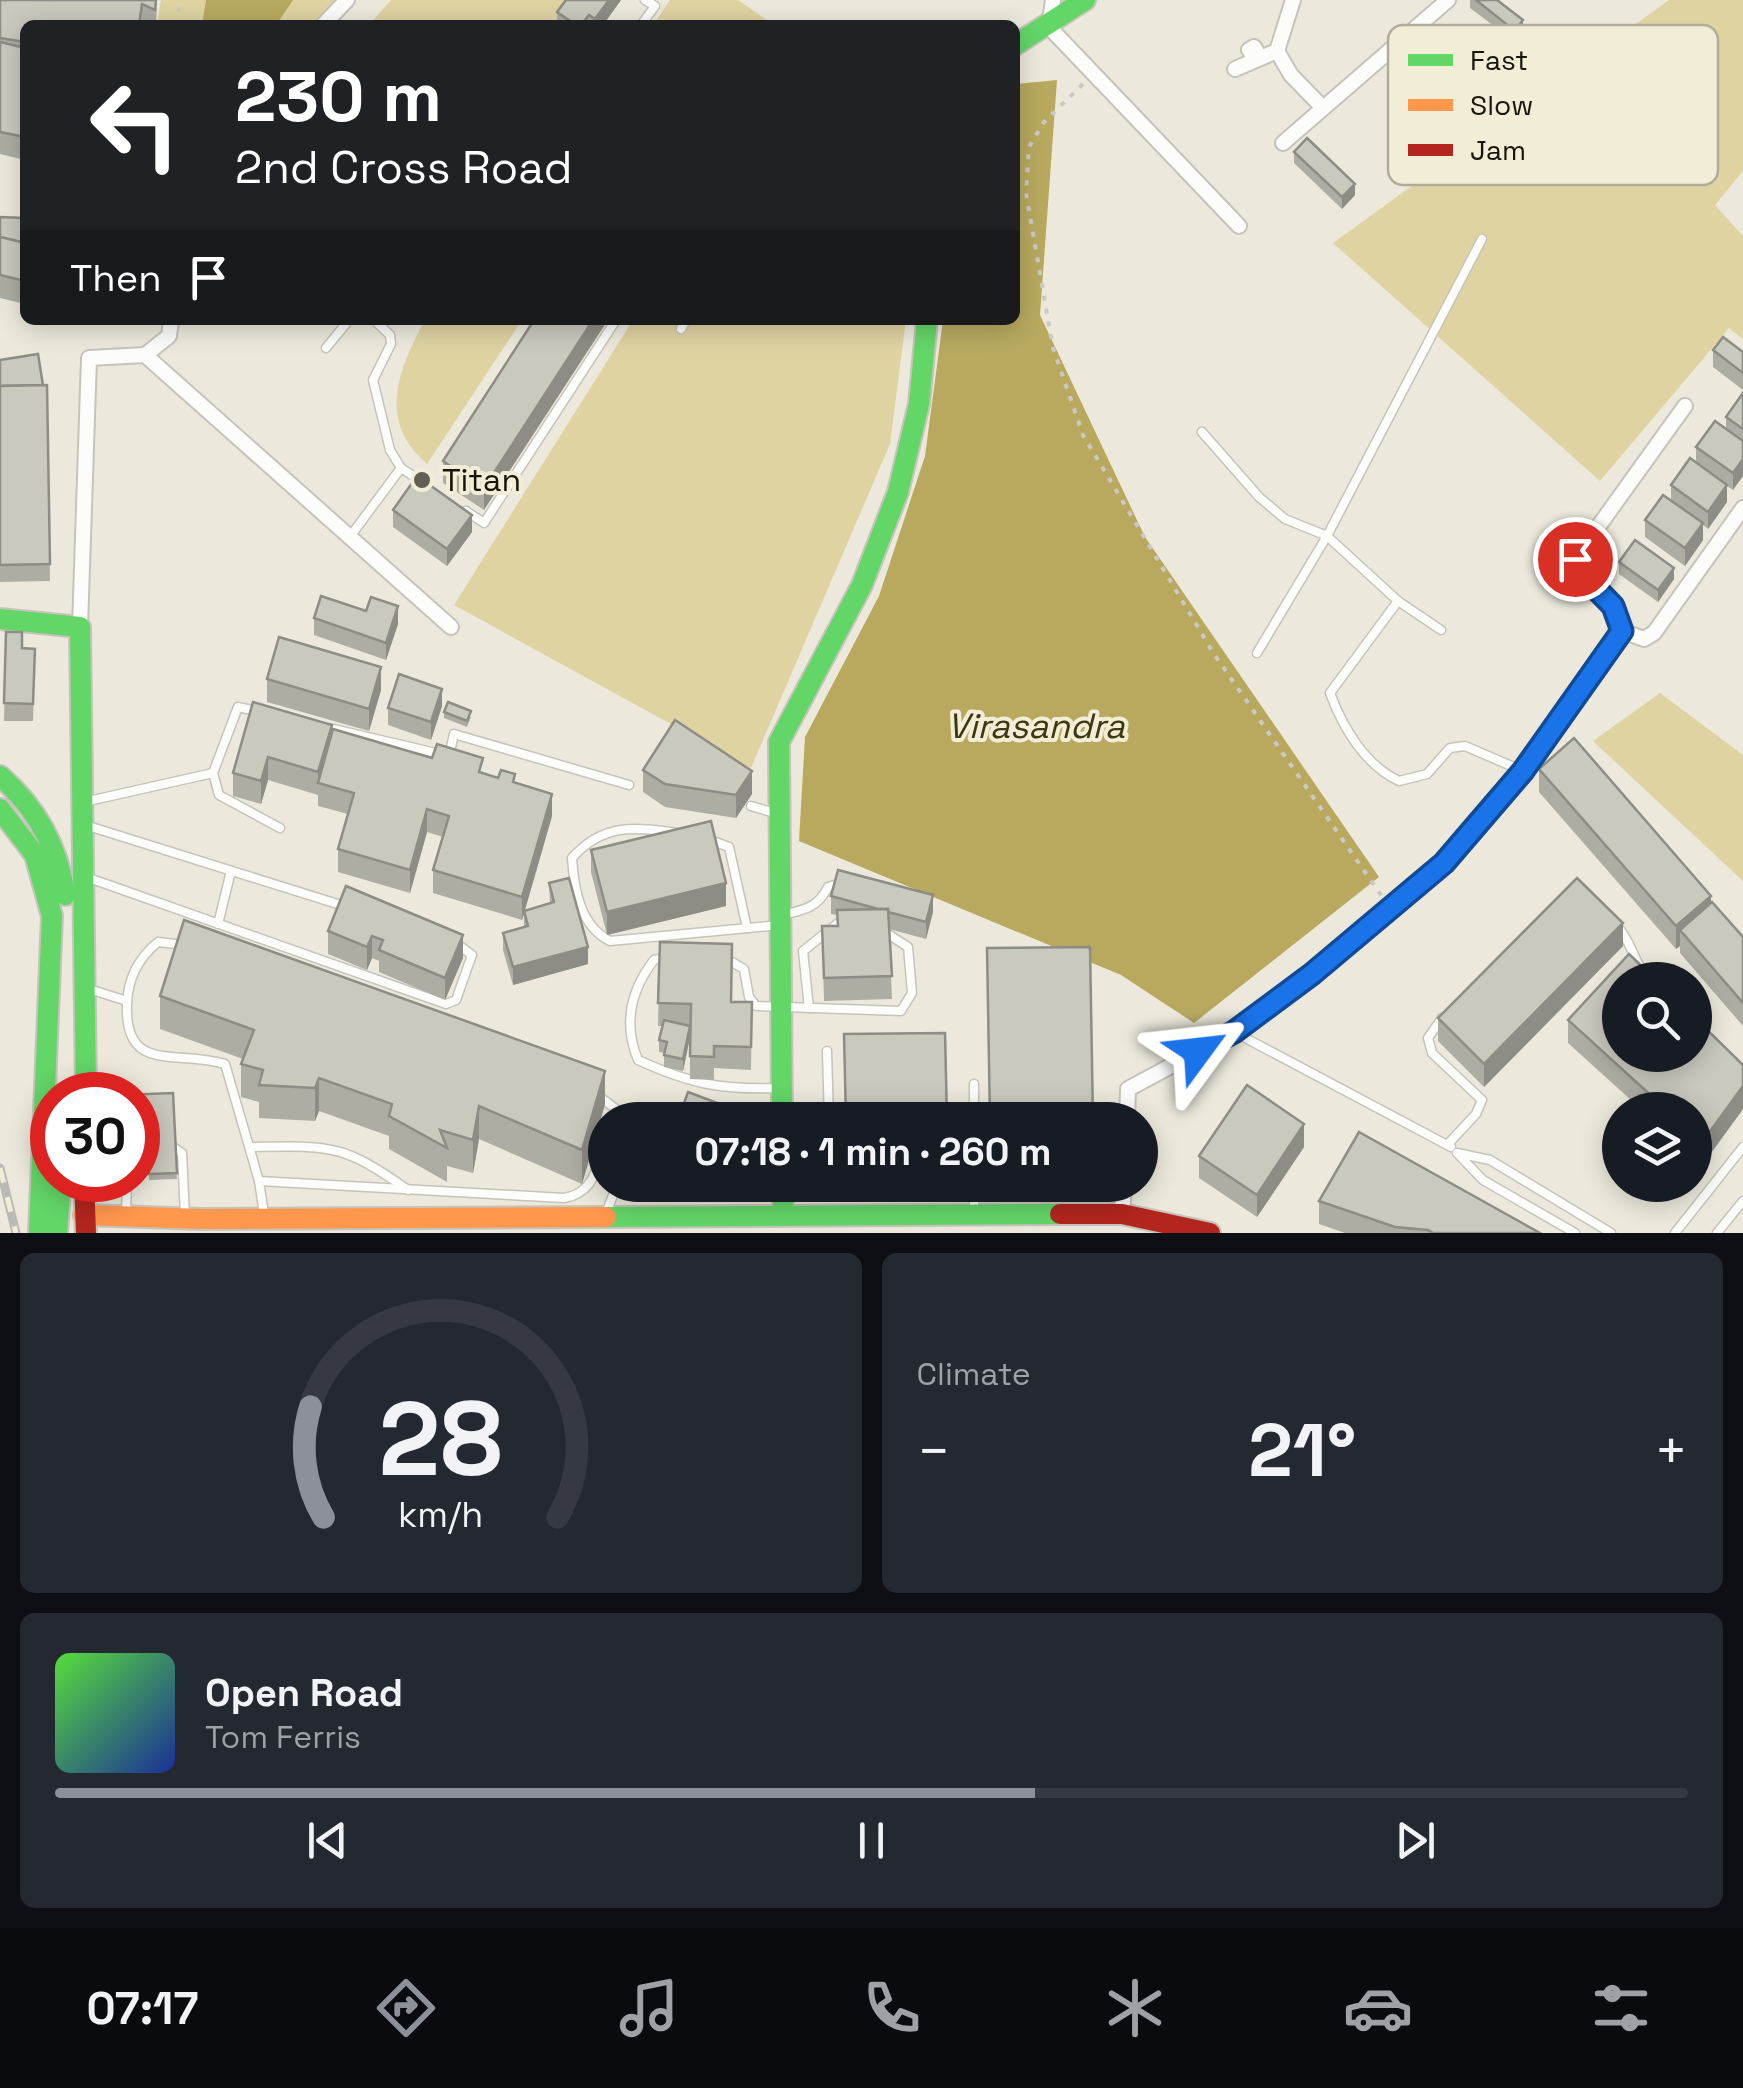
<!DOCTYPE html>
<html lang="en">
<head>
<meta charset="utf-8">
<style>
  body { margin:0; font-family:"Space Grotesk",sans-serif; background:#242831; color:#f1f3f6; height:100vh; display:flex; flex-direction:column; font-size:38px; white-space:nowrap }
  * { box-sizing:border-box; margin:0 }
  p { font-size:32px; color:#9ea1a6 }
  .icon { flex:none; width:55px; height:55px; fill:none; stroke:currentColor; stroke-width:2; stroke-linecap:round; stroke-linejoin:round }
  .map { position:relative; height:1233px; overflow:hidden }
  .panel { display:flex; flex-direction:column; gap:20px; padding:20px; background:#0d0f14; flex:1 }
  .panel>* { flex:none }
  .top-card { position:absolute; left:20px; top:20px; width:1000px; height:305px; border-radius:15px; box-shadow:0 5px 25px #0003; background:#202124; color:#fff; overflow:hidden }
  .buttons { position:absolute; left:1602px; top:962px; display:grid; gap:20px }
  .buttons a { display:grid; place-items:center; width:110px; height:110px; border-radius:50%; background:#171b24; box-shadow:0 5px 25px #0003; font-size:50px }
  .speed { position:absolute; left:30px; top:1072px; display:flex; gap:20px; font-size:50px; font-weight:700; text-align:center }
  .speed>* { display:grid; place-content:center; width:130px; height:130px; border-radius:50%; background:#171b24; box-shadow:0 5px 25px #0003; line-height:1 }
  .speed .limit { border:15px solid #d22; background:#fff; color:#111 }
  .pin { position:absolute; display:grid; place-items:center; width:85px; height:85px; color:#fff; margin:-42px; border:5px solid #fff; border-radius:50%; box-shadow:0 2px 10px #0007 }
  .me { position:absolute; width:110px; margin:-55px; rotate:60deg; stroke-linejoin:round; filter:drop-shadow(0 0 8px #0008) }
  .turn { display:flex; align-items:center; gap:35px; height:210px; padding:0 50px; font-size:45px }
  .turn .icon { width:130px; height:130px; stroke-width:2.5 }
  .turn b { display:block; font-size:70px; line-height:85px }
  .then { display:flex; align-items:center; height:95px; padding:0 50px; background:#0003; gap:20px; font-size:38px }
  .big { font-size:75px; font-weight:700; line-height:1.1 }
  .panel .widget { flex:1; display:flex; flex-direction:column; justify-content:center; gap:15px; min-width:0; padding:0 35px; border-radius:15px; background:#242831 }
  .panel .dial { align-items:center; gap:0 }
  .dial svg { height:260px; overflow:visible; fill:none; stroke:#363941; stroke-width:7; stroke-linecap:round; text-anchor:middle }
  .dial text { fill:#f1f3f6; stroke:none }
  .song { display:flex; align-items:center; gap:30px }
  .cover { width:120px; height:120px; border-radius:15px; background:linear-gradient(135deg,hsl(110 70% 55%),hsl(230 70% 35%)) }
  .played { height:10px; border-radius:5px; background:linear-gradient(90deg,#8c9099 60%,#363941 60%) }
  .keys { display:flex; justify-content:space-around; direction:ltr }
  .heat { display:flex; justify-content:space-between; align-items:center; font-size:55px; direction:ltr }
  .panel .tiles { flex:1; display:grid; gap:20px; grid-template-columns:1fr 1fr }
  .widget:last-child { grid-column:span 2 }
  .trip { position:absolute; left:588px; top:1102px; width:570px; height:100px; border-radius:50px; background:#171b24; box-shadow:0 5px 25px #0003; font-weight:700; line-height:100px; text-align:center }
  .tab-bar { display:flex; height:160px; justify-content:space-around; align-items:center; background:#090b0e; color:#9ea1a6 }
  .tab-bar .icon { width:70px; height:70px }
  .tab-bar .active { color:#8c9099 }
  .tab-bar b { font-size:45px; color:#f1f3f6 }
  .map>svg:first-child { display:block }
  .green { fill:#ded3a1 }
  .water { fill:#b8a95f }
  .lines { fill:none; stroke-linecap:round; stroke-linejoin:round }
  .lane-casing { stroke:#c6c4ba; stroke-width:11 }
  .street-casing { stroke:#c6c4ba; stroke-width:18 }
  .fast-casing { stroke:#c6c4ba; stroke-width:24 }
  .slow-casing { stroke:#c6c4ba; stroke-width:24 }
  .jam-casing { stroke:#c6c4ba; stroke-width:24 }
  .path { stroke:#cac9c5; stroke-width:4; stroke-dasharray:5 8; stroke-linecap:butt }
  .lane { stroke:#fcfcfa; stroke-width:8 }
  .street { stroke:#fcfcfa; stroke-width:14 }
  .fast { stroke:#63d668; stroke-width:20 }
  .slow { stroke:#ff974d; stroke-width:20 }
  .jam { stroke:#b3261e; stroke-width:20 }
  .rail-casing { stroke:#bab9b6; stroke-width:9 }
  .rail { stroke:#f2edd6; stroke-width:5; stroke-dasharray:15; stroke-linecap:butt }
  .wall { fill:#aeada3 }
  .shaded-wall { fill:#8d8d85 }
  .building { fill:#cac9be; stroke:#8d8d85; stroke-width:2.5 }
  .route-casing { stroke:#114b97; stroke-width:25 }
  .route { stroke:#1a73e8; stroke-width:18 }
  .poi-dot { fill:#626055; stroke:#f2edd6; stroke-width:4 }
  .labels { text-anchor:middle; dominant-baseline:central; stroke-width:8; stroke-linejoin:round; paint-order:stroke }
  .poi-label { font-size:32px; fill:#17160d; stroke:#f2edd6; text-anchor:start }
  .water-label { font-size:35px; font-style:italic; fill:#3f370e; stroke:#f2edd6 }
  .key { fill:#f2edd6; stroke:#b0ac9a; stroke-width:2.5 }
  .key-label { font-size:28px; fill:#17160d }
</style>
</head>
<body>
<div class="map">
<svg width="1743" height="1233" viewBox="0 0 1743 1233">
  <rect width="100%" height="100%" fill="#ece9dc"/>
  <g class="green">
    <path d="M161,0H337L315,25H157Z"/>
    <path d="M391,0H571L555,25H369Z"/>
    <path d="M670,0H738L774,25H653Z"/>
    <path d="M1669,0H1743V171L1715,205L1743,236V339L1729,328L1600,481L1333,243Z"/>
    <path d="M425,320H522L427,464C376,421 399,368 425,320Z"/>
    <path d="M633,320H906L890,444L751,768L454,605Z"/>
    <path d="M1660,693L1743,755V881L1593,741Z"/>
  </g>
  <g class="water">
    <path d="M206,0H293L276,25H202Z"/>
    <path d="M1057,80L1040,315L1145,537L1379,877L1194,1023L1121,975L799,841L805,737L879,596L925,456L943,320H1015V84Z"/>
  </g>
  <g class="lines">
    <g class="lane-casing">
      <g id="lane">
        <path d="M641,25L655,6L645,0"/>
        <path d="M374,320L390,335L391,344L373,380L390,450L401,468"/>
        <path d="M681,329L686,320"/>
        <path d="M326,348L349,320"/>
        <path d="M1202,432L1259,497L1285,519L1327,536L1398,601L1441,630"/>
        <path d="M466,511L484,523L616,320"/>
        <path d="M349,538L401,468L421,481"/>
        <path d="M1398,601L1330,693C1343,728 1365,765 1399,781L1427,774L1450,748L1465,746L1523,771"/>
        <path d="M1257,653L1327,536L1482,239"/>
        <path d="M329,728L449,756L454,734L629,785"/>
        <path d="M213,773L238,707L257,711"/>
        <path d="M84,802L213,773L219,795L280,828"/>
        <path d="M751,806L775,813"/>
        <path d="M85,825L344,906"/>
        <path d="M677,833C634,826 602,824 572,858C574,889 580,926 610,941L780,925"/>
        <path d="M710,840L729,847L747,928"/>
        <path d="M86,877L446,1004L456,1000L472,955L457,944"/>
        <path d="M782,915C803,910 818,908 828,887L844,882"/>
        <path d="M218,924L231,871"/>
        <path d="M1618,927C1633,944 1634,965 1650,980"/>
        <path d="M184,945L158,942C138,958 128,979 127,1004C124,1075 178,1049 225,1064L259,1181L564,1198C593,1193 595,1172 605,1147"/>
        <path d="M665,957L654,960C631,990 623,1024 638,1060C691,1084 721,1090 778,1088"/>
        <path d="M723,957L744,969L749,997L756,1006L901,1011L912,993L908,947L880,929"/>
        <path d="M89,989L127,1001"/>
        <path d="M809,1008L803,951L837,924L846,925"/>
        <path d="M1442,1018L1428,1038L1432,1053L1482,1100L1476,1114L1448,1144"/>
        <path d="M1234,1032L1451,1147"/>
        <path d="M827,1051L829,1120"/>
        <path d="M974,1084V1120"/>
        <path d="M597,1095L616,1109L615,1120"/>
        <path d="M252,1147C330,1146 342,1143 408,1190"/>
        <path d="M138,1150L170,1145L182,1153L185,1215"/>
        <path d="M259,1181L264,1214"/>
        <path d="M974,1185V1214"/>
        <path d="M606,1213L617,1185"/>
        <path d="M126,1214L127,1180"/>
        <path d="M1575,1233L1483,1180L1457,1153L1490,1160L1611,1233"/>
        <path d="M1675,1233L1743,1147"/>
        <path d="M1717,1233L1743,1201"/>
      </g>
    </g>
    <g class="street-casing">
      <g id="street">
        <path d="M1053,0L1049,27L1239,226"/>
        <path d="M1293,0L1277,51L1291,75L1323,108"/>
        <path d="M323,25L347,0"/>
        <path d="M1254,47L1257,52L1253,55L1249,50Z"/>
        <path d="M1235,69L1277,51"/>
        <path d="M1283,143L1448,0"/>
        <path d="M145,355L169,336L171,320"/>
        <path d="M80,627L89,358L145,355L451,627"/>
        <path d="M1622,631L1613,606L1575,568V559L1685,406"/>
        <path d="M1622,631L1644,639L1654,633L1743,508"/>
        <path d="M1127,1120L1128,1089L1234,1032L1313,974L1444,863L1523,771L1622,631"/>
        <path d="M1122,1214L1124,1185"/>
      </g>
    </g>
    <g class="fast-casing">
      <g id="fast">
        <path d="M1015,45L1085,0"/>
        <path d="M0,619L80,627L86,1095"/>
        <path d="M0,776C37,808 58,847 65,895"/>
        <path d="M0,809L35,855L52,916L39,1233"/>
        <path d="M782,1120L779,742L862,585L898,492L919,404L927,320"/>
        <path d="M783,1185V1214"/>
        <path d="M606,1217L1060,1214"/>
        <path d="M57,1233L61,1180"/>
      </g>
    </g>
    <g class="slow-casing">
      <path id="slow" d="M84,1215L202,1219L606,1217"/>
    </g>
    <g class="jam-casing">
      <g id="jam">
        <path d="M84,1180L86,1233"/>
        <path d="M1060,1214H1122L1210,1233"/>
      </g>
    </g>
    <g class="path">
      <path d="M175,25L181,0"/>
      <path d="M1083,84L1044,122L1029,147L1026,193L1053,348L1083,435L1214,654L1383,898"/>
    </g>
    <use href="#lane" class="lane"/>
    <use href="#street" class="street"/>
    <use href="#fast" class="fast"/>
    <use href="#slow" class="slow"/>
    <use href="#jam" class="jam"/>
    <g class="rail-casing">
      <path id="rail" d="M0,1168L16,1233"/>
    </g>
    <use href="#rail" class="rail"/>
  </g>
  <g class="wall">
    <path d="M0,0H157L156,25H25V160L0,154Z"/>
    <path d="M566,0H621L603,25H557V12Z"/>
    <path d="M1470,0H1497L1523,32L1515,42L1470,8Z"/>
    <path d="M1294,152L1355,195L1342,209L1294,163Z"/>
    <path d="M0,217L25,218V304L0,298Z"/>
    <path d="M534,320L484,510L443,483V461Z"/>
    <path d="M1713,350L1743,352V390L1713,367Z"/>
    <path d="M0,360L43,385H47L50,581L0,582Z"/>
    <path d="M1743,393V440L1726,428V417Z"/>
    <path d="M1743,441L1733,490L1727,486V502L1708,529L1703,525V540L1685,566L1645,537V520L1671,500V485L1696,463V447Z"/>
    <path d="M393,510L472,532L447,566L393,527Z"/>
    <path d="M1619,562L1674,579L1658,602L1619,574Z"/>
    <path d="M314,618L398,624L386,660L314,635Z"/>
    <path d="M6,632L22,648L35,649L33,721H4Z"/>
    <path d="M267,679L381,690L369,731L267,702Z"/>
    <path d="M253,702L332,734L515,782L552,816L525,910L550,904L549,883L588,964L513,985L503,950V933L524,928V914L522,920L433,893V870L443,837L427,832L410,893L338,872V849L348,814L318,806V795L268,780L261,804L233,796V773Z"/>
    <path d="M442,706L431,740L388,725V708Z"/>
    <path d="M444,712L471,717L467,727L444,718Z"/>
    <path d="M1539,769L1711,903L1743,937V1026L1680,953V946L1676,949L1539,792Z"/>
    <path d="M643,770L752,794L736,818L665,807L643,792Z"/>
    <path d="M591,850L726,906L607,935L591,872Z"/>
    <path d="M346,886L463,958L445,1000L379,972V961L372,958L367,970L328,954V931Z"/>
    <path d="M831,896L933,912L926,939L889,929L892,999L824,1001L822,926H837V915L831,914Z"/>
    <path d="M660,942L731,1002H752L751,1070L714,1068V1080L690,1079V1038L683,1071L664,1067V1053L659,1052V1040L663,1026H658Z"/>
    <path d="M1623,946L1484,1087L1438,1041V1018Z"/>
    <path d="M160,996L605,1104L582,1184L479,1139L473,1173L447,1166V1182L389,1149V1136L319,1111L315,1121L259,1118V1102L241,1097V1064L243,1059L160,1029Z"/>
    <path d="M1568,1020L1743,1065V1109L1695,1175V1110H1642L1568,1043Z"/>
    <path d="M173,1093L177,1179L149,1180L146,1124H138V1095Z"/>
    <path d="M1304,1147L1257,1217L1199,1178V1156Z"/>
    <path d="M1319,1201L1540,1233H1345L1319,1224Z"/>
  </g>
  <g class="shaded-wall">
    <path d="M609,0H621L603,25H595V19Z"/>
    <path d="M1523,20V32L1515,42V31Z"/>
    <path d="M1355,184V195L1342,209V197Z"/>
    <path d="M593,320H608L484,510V488Z"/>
    <path d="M1743,459V476L1733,490V473Z"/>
    <path d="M1727,485V502L1708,529V512Z"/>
    <path d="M472,515V532L447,566V549Z"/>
    <path d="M1703,523V540L1685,566V548Z"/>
    <path d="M1674,568V579L1658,602V590Z"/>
    <path d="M398,606V624L386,660V643Z"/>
    <path d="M381,667V690L369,731V709Z"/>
    <path d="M442,689V706L431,740V722Z"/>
    <path d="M332,725V748L318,783V772Z"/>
    <path d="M268,757V780L261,804V781Z"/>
    <path d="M752,771V794L736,818V795Z"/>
    <path d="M552,794V816L522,920V897Z"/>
    <path d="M427,809V832L410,893V870Z"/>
    <path d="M726,883V906L607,935V912Z"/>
    <path d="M933,895V912L926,939V922Z"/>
    <path d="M1711,896V919L1680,930V946L1676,949V926Z"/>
    <path d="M1623,923V946L1484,1087V1064Z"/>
    <path d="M463,935V958L445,1000V978Z"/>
    <path d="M372,936V958L367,970V947Z"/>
    <path d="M588,947V964L513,985V967Z"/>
    <path d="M690,1026V1037L683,1071V1059Z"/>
    <path d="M605,1071V1104L582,1184V1150Z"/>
    <path d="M319,1078V1111L315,1121V1088Z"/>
    <path d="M1743,1086V1109L1695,1175V1152Z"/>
    <path d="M479,1106V1139L473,1173V1140Z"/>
    <path d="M1304,1124V1147L1257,1217V1195Z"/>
  </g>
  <g class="building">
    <path d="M0,0H156L155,10L142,4L139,25H25V42L0,38Z"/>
    <path d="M566,0H609L595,19L589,15L581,25H576L557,12Z"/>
    <path d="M1476,0H1497L1523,20L1515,31Z"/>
    <path d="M0,42L25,48V137L0,132Z"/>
    <path d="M1307,138L1355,184L1342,197L1294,152Z"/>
    <path d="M0,217L25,218V243L0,237Z"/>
    <path d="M0,237L25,243V281L0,275Z"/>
    <path d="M534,320H593L484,488L443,461Z"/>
    <path d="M1723,337L1743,352V373L1713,350Z"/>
    <path d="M38,354L43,385L0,386V360Z"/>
    <path d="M47,385L50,564L0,565V386Z"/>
    <path d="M1743,393V429L1726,417Z"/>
    <path d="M1715,421L1743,441V459L1733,473L1696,447Z"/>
    <path d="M1690,458L1727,485L1708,512L1671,485Z"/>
    <path d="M417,476L472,515L447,549L393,510Z"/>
    <path d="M1663,495L1703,523L1685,548L1645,520Z"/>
    <path d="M1635,540L1674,568L1658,590L1619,562Z"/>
    <path d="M321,596L366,611L371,597L398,606L386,643L314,618Z"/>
    <path d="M6,632H22V648L35,649L33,704L4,703Z"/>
    <path d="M279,637L381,667L369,709L267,679Z"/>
    <path d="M399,674L442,689L431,722L388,708Z"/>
    <path d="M253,702L332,725L318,772L268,757L261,781L233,773Z"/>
    <path d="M448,702L471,711L467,721L444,712Z"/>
    <path d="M675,720L752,771L736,795L665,784L643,770Z"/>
    <path d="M333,729L432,758L437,744L483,758L479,772L498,778L501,770L515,774L513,782L552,794L522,897L433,870L449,816L427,809L410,870L338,849L354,793L318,783Z"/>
    <path d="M1574,738L1711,896L1676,926L1539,769Z"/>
    <path d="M711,821L726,883L607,912L591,850Z"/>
    <path d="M838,870L933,895L926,922L888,912V909H878L831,896Z"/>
    <path d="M569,878L588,947L513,967L503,933L528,926L524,911L554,902L549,883Z"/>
    <path d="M1577,878L1623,923L1484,1064L1438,1018Z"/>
    <path d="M346,886L463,935L445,978L379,950L383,940L372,936L367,947L328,931Z"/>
    <path d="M1712,902L1743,937V1003L1680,930Z"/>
    <path d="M888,909L892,976L824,978L822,926H838L837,910Z"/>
    <path d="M184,920L605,1071L582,1150L479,1106L473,1140L440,1130L447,1148L389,1116L392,1104L319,1078L315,1088L259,1085L263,1070L241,1064L254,1030L160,996Z"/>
    <path d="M660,942L732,944L731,1002H752L751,1047L714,1046V1057L690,1056L691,1004L658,1003Z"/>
    <path d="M1090,947L1093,1120H990L987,948Z"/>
    <path d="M1629,954L1656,980H1620V1055H1695V1018L1743,1065V1086L1695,1152V1110H1667L1568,1020Z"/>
    <path d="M664,1020L690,1026L683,1059L664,1055L667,1042L659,1040Z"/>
    <path d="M945,1033L947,1120H846L844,1034Z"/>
    <path d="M1247,1085L1304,1124L1257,1195L1199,1156Z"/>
    <path d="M688,1092L741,1112L738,1120H678Z"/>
    <path d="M173,1093L177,1173L149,1174L146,1118L138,1119V1095H123Z"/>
    <path d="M1359,1132L1540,1233H1433L1428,1230L1395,1227L1319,1201Z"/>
  </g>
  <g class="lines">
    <g class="route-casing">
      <path id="route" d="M1198,1051L1234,1032L1312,974L1444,863L1523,771L1622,631L1613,606L1576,568L1575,559"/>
    </g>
    <use href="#route" class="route"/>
  </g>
  <circle class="poi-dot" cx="422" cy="480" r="10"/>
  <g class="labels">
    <g class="poi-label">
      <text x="442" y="480">Titan</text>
    </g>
    <g class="water-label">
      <text x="1036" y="726">Virasandra</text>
    </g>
  </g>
  <rect x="1388" y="25" width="330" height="160" rx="15" class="key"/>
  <rect x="1408" y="54" width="45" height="12" fill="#63d668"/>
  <rect x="1408" y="99" width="45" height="12" fill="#ff974d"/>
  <rect x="1408" y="144" width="45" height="12" fill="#b3261e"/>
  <g class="key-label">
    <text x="1470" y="70">Fast</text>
    <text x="1470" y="115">Slow</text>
    <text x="1470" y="160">Jam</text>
  </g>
</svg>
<div class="buttons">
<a><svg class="icon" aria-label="search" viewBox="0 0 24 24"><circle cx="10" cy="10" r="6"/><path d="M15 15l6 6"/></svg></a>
<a><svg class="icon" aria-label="layers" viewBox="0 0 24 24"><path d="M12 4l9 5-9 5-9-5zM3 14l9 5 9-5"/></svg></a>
</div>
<div class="speed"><div class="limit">30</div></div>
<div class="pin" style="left:1575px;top:559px;background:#d93025"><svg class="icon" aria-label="arrive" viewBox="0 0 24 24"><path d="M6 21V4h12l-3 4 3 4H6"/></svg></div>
<svg class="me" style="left:1198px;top:1051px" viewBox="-20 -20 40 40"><path d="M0-17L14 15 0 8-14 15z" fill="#1a73e8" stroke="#fff" stroke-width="4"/></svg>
<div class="trip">07:18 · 1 min · 260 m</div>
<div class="top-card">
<div class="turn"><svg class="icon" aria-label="left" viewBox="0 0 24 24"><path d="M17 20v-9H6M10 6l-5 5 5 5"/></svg><div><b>230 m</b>2nd Cross Road</div></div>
<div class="then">Then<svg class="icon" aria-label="arrive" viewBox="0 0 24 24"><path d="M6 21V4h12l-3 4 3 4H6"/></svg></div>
</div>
</div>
<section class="panel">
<div class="tiles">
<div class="widget dial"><svg viewBox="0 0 100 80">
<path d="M14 69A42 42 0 1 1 86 69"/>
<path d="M14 69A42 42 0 0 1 10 35" stroke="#8c9099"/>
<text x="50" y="56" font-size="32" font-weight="700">28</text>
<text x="50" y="72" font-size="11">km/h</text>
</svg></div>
<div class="widget"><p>Climate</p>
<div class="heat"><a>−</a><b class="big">21°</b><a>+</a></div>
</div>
<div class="widget">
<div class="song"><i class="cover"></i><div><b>Open Road</b><p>Tom Ferris</p></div></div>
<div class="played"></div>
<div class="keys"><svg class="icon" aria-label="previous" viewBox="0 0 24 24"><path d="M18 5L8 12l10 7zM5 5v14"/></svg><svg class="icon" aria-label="pause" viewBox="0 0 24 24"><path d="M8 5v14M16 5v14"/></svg><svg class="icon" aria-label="next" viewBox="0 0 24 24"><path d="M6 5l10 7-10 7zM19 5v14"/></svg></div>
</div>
</div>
</section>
<nav class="tab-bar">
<b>07:17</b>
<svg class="icon active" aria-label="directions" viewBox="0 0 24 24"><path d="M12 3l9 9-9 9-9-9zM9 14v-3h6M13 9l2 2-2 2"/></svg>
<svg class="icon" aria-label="music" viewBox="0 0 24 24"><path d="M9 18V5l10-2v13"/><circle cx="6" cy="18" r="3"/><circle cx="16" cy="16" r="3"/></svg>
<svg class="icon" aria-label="phone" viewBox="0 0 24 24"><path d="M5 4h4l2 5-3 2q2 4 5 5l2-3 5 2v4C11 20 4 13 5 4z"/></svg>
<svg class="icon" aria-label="climate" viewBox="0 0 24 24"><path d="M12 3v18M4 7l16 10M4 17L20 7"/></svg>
<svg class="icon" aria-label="car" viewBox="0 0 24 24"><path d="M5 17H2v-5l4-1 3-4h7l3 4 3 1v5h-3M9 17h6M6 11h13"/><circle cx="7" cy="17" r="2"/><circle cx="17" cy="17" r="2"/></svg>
<svg class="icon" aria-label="filters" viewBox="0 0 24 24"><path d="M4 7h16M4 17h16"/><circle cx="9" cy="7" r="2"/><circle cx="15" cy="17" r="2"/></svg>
</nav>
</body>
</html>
